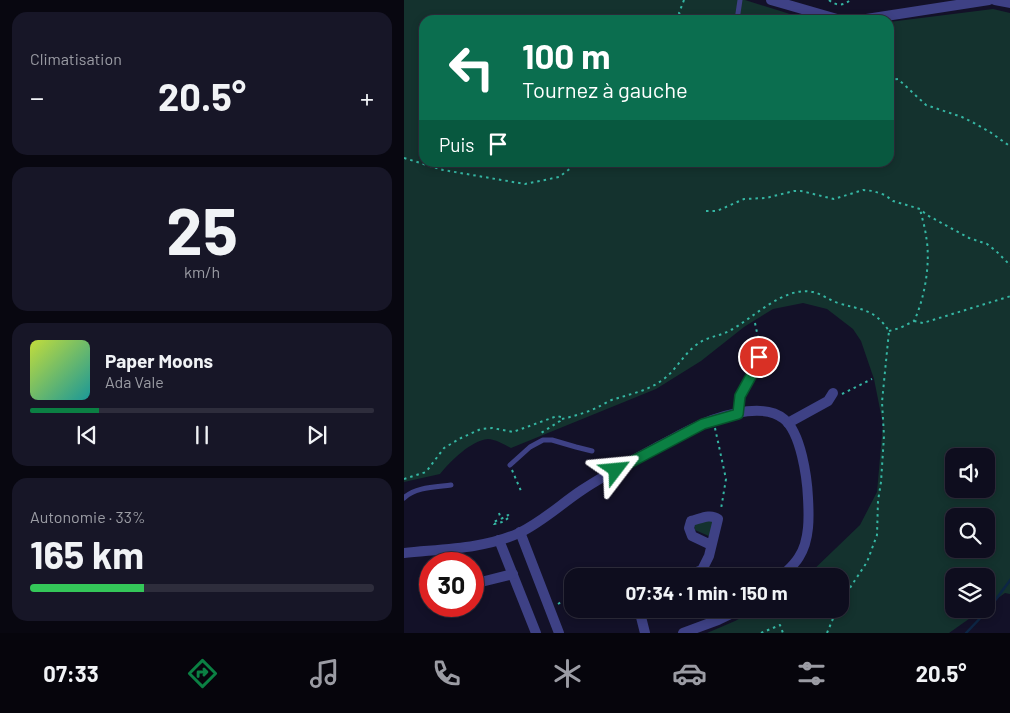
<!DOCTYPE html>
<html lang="fr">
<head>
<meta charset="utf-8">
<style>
  body { margin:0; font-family:Barlow,sans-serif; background:#171627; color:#f1f3f6; height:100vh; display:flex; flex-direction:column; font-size:19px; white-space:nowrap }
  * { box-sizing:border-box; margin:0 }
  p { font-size:16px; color:#9b9ca4 }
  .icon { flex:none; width:28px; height:28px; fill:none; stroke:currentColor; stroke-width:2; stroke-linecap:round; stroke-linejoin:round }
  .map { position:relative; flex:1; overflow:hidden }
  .side { display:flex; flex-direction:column; gap:12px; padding:12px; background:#080710; width:404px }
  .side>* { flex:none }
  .hud { position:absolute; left:15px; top:15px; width:475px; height:152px; border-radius:15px; box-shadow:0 2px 8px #0003,0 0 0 1px #2e2d3c; background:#0b6e4f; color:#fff; overflow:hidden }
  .buttons { position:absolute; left:541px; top:448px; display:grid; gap:10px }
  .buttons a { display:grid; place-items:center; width:50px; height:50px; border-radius:10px; background:#0e0d1e; box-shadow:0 2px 8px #0003,0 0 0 1px #2e2d3c; font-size:25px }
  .speed { position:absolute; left:15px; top:552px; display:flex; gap:10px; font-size:25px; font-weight:700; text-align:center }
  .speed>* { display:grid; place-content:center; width:65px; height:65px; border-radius:50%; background:#0e0d1e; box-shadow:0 2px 8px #0003,0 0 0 1px #2e2d3c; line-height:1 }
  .speed .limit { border:8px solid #d22; background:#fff; color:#111 }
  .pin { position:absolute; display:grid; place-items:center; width:42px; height:42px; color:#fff; margin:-21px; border:2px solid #fff; border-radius:50%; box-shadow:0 1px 5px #0007 }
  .me { position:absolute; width:55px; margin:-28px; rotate:61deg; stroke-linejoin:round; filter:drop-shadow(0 0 4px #0008) }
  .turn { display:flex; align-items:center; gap:18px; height:105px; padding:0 20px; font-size:22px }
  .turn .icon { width:65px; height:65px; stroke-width:2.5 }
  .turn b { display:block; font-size:35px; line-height:42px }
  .then { display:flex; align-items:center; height:48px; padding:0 20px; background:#0003; gap:10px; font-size:19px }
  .big { font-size:38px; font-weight:700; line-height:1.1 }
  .side .card { flex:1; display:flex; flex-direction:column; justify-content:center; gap:8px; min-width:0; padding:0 18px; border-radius:15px; background:#171627 }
  .side .dial { align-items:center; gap:0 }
  .dial b { font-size:65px; line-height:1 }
  .song { display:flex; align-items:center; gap:15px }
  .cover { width:60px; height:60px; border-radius:8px; background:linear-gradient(135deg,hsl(70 70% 55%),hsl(180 70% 35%)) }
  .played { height:5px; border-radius:2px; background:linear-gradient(90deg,#0b8043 20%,#2e2d3c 20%) }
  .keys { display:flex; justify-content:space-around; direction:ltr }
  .heat { display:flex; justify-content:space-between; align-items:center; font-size:28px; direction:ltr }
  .charge { height:8px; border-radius:4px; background:linear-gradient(90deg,#34c759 33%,#2e2d3c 0) }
  .trip { position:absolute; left:160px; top:568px; width:285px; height:50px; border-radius:15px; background:#0e0d1e; box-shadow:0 2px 8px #0003,0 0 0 1px #2e2d3c; font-weight:700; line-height:50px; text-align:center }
  .tabs { display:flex; height:80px; justify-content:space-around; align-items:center; background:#06050c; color:#9b9ca4 }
  .tabs .icon { width:35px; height:35px }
  .tabs .active { color:#0b8043 }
  .tabs b { font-size:22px; color:#f1f3f6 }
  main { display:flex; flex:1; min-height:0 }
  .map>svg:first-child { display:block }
  .green { fill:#14322e; fill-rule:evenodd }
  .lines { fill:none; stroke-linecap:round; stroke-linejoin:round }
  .stream { stroke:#0d2645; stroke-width:2.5 }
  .path { stroke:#35b6a3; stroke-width:2; stroke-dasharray:2.5 4; stroke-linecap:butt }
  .lane { stroke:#3e4185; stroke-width:5 }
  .street { stroke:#3e4185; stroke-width:10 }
  .route-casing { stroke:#07532c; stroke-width:12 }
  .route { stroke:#0b8043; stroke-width:9 }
</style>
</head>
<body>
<main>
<section class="side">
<div class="card"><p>Climatisation</p>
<div class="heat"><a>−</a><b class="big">20.5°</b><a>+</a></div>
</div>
<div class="card dial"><b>25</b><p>km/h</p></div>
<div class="card">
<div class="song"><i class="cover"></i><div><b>Paper Moons</b><p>Ada Vale</p></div></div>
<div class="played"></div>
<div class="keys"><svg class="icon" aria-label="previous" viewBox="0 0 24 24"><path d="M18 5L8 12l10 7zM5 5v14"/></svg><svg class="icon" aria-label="pause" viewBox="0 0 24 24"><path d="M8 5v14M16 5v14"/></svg><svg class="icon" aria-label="next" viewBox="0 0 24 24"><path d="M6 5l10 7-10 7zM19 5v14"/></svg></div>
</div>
<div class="card"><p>Autonomie · 33%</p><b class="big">165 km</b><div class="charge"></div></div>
</section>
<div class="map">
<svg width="607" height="633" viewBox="0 0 607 633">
  <rect width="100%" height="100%" fill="#131128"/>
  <g class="green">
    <path d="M0,0H341L405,20H20V162H485V22L589,9L606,13V594L601,593L583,606L582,576H550V609H579L545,633H303L331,621L354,609H436V576H403L456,525L473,492L479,424L470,379L457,341L449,329L423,309L399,303L369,309L340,327L297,361L252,389L107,448C101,445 91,439 84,439C66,441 47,461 36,474L0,482ZM550,456H582V489H550ZM550,516H582V549H550Z"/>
    <path d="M305,520L309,522L307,537L291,530L290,526L291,523Z"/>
  </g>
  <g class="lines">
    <path class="stream" d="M562,633L584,610L607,579"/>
    <g class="path">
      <path d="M425,0C432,6 440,6 446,0"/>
      <path d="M279,20L275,13L280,0"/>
      <path d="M485,80L494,79L522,105L558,117L570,123L586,132L607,147"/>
      <path d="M0,158L39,170L121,184L155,177L175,162"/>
      <path d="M302,211H313L340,199L362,198L390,191H397L430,199L459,190L469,191L481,195L489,201L516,209L523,215L565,238L583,244L592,251L607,266"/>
      <path d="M510,321L519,323L607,296"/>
      <path d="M351,323L356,347"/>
      <path d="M485,331L496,328L510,321C521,298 527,261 522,236C521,227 518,218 516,209"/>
      <path d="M438,394L468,379"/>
      <path d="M158,419C170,416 182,413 194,407C199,405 205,400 211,399C226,394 243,391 257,381C271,372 278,356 291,346C301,337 313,337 325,331C350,318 379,286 409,292C418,294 425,300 434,303C456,310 470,308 485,331L478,402L480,436L477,482L474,501L473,535L463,562L436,603"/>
      <path d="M311,428L322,479L317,509"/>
      <path d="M108,470L117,491"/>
      <path d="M0,479L22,472L40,448L57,438L77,429L88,428L109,432L153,416L157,417L156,421L137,433"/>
      <path d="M95,513L97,519L104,515L106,517L98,522L90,524L89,522L97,519"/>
      <path d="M197,576C205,571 212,571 221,576"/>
      <path d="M154,604L169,595"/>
      <path d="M357,633L376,625L379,633"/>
      <path d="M423,633L433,609"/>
    </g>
    <g class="lane">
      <path d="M333,20L336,0"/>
      <path d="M106,465L126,447L139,440H148L172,447L188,451"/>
      <path d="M0,498C11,487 32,487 47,485"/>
    </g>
    <g class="street">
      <path d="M367,0L433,19L446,20"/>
      <path d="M591,0L607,3"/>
      <path d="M456,20L585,0"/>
      <path d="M334,414L336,396L352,367L355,357"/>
      <path d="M384,423L424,401L429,393"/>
      <path d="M116,532L155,633"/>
      <path d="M95,540L132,633"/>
      <path d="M0,553C38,549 80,549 115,533C138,522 157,504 178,490C202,474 228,461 253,447C271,438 289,427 308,420C328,413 362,404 380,419C397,433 403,477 404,498C405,516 406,540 395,557C391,564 384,570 378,576"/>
      <path d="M283,576L298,570L305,556L314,519C306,513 296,519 287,521L285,528L288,536L307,545"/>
      <path d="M69,584L109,574"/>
      <path d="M235,609L241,633"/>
      <path d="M279,633L314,620L337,609"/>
    </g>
  </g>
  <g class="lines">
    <g class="route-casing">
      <path id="route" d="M212,470L299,424L334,414L336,396L352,367L355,357"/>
    </g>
    <use href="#route" class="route"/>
  </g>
</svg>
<div class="buttons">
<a><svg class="icon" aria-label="sound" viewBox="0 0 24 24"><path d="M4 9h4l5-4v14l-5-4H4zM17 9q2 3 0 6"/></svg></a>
<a><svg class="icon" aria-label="search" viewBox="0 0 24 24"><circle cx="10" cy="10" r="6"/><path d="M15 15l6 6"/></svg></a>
<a><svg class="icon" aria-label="layers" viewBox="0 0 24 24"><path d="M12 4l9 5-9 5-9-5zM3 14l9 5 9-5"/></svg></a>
</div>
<div class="speed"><div class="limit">30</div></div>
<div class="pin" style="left:355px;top:357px;background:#d93025"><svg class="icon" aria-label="arrive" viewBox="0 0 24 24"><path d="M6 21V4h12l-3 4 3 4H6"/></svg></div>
<svg class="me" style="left:212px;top:470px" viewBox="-20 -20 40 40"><path d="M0-17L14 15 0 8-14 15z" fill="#0b8043" stroke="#fff" stroke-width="4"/></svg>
<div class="trip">07:34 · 1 min · 150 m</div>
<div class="hud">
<div class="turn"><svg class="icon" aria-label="left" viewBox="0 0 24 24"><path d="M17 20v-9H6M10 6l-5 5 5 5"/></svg><div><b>100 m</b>Tournez à gauche</div></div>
<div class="then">Puis<svg class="icon" aria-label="arrive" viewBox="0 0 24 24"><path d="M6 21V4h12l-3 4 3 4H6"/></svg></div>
</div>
</div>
</main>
<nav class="tabs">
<b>07:33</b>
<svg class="icon active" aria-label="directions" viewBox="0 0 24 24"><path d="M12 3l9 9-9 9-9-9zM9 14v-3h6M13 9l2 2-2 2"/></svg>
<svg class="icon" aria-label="music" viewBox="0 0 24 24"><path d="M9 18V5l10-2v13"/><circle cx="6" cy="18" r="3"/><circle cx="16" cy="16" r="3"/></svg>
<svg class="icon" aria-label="phone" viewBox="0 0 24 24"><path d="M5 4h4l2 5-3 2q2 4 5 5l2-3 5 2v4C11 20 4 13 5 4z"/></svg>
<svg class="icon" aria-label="climate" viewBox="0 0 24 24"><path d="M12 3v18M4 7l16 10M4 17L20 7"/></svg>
<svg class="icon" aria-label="car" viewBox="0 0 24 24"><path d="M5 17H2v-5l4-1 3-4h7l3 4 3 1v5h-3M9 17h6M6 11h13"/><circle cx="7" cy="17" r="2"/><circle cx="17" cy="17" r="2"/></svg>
<svg class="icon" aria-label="filters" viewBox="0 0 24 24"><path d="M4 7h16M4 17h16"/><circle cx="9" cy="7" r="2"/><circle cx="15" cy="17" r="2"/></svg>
<b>20.5°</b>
</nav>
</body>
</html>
